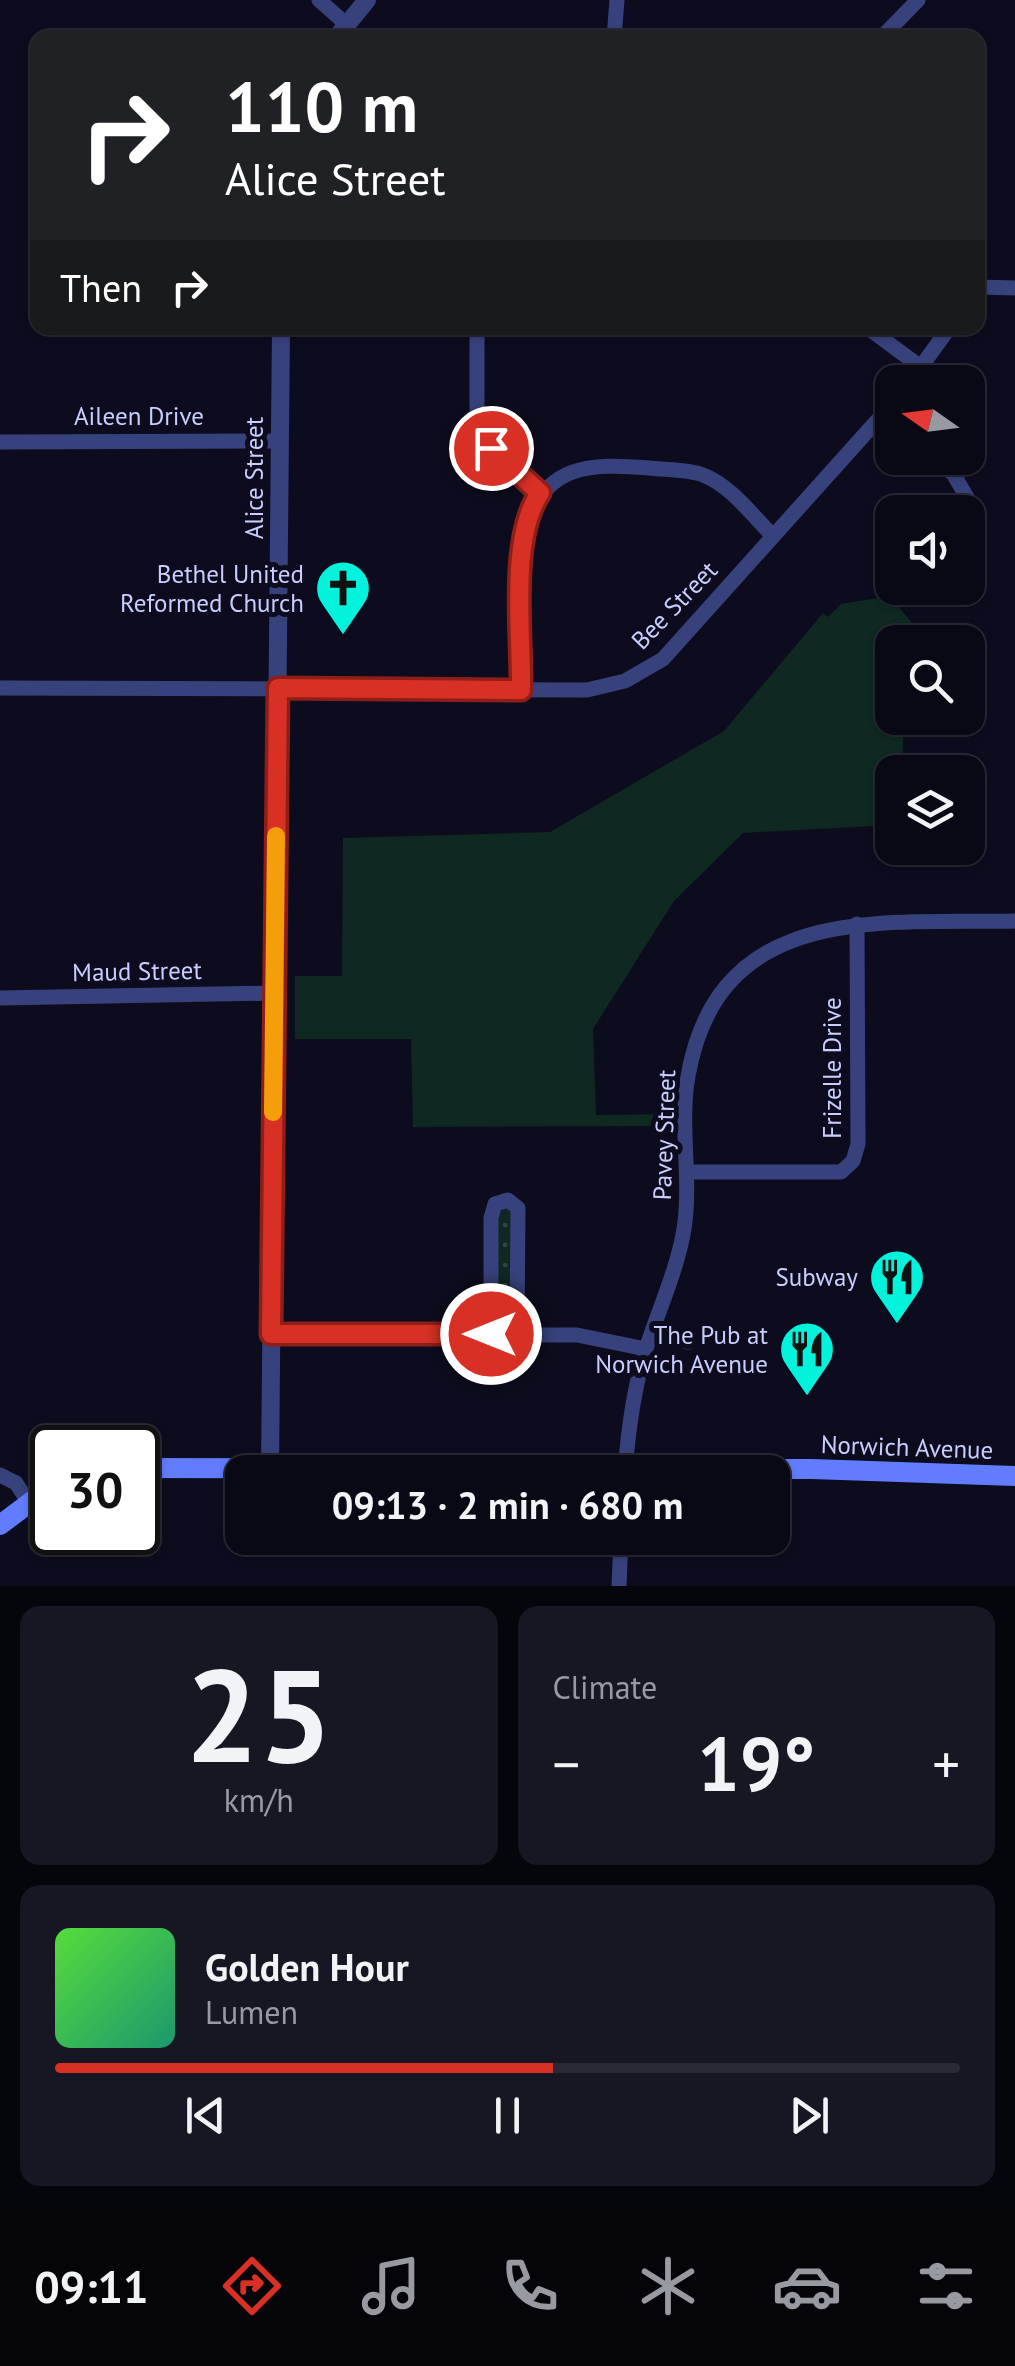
<!DOCTYPE html>
<html lang="en">
<head>
<meta charset="utf-8">
<style>
  body { margin:0; font-family:"PT Sans",sans-serif; background:#171723; color:#f1f3f6; height:100vh; display:flex; flex-direction:column; font-size:38px; white-space:nowrap }
  * { box-sizing:border-box; margin:0 }
  p { font-size:32px; color:#999aa1 }
  .icon { flex:none; width:55px; height:55px; fill:none; stroke:currentColor; stroke-width:2; stroke-linecap:round; stroke-linejoin:round }
  .map { position:relative; height:1586px; overflow:hidden }
  .drawer { display:flex; flex-direction:column; gap:20px; padding:20px; background:#05050c; flex:1 }
  .drawer>* { flex:none }
  .banner { position:absolute; left:30px; top:30px; width:955px; height:305px; border-radius:20px; box-shadow:0 2px 8px #0004,0 0 0 2px #292a35; background:#202124; color:#fff; overflow:hidden }
  .needle { width:65px; rotate:284deg }
  .tools { position:absolute; left:875px; top:365px; display:grid; gap:20px }
  .tools a { display:grid; place-items:center; width:110px; height:110px; border-radius:20px; background:#090916; box-shadow:0 2px 8px #0004,0 0 0 2px #292a35; font-size:50px }
  .speed { position:absolute; left:30px; top:1425px; display:flex; gap:20px; font-size:50px; font-weight:700; text-align:center }
  .speed>* { display:grid; place-content:center; width:130px; height:130px; border-radius:50%; background:#090916; box-shadow:0 2px 8px #0004,0 0 0 2px #292a35; line-height:1 }
  .speed .limit { border:5px solid #111; border-radius:15px; background:#fff; color:#111 }
  .pin { position:absolute; display:grid; place-items:center; width:85px; height:85px; color:#fff; margin:-42px; border:5px solid #fff; border-radius:50%; box-shadow:0 2px 10px #0007 }
  .me { position:absolute; width:110px; margin:-55px; rotate:270deg; stroke-linejoin:round; filter:drop-shadow(0 0 8px #0008) }
  .turn { display:flex; align-items:center; gap:35px; height:210px; padding:0 30px; font-size:45px }
  .turn .icon { width:130px; height:130px; stroke-width:2.5 }
  .turn b { display:block; font-size:70px; line-height:85px }
  .then { display:flex; align-items:center; height:95px; padding:0 30px; background:#0003; gap:20px; font-size:38px }
  .big { font-size:75px; font-weight:700; line-height:1.1 }
  .drawer .card { flex:1; display:flex; flex-direction:column; justify-content:center; gap:15px; min-width:0; padding:0 35px; border-radius:20px; background:#171723 }
  .drawer .dial { align-items:center; gap:0 }
  .dial b { font-size:130px; line-height:1 }
  .song { display:flex; align-items:center; gap:30px }
  .cover { width:120px; height:120px; border-radius:15px; background:linear-gradient(135deg,hsl(110 70% 55%),hsl(160 70% 35%)) }
  .played { height:10px; border-radius:5px; background:linear-gradient(90deg,#d93025 55%,#292a35 55%) }
  .keys { display:flex; justify-content:space-around; direction:ltr }
  .heat { display:flex; justify-content:space-between; align-items:center; font-size:55px; direction:ltr }
  .drawer .tiles { flex:1; display:grid; gap:20px; grid-template-columns:1fr 1fr }
  .card:last-child { grid-column:span 2 }
  .trip { position:absolute; left:225px; top:1455px; width:565px; height:100px; border-radius:20px; background:#090916; box-shadow:0 2px 8px #0004,0 0 0 2px #292a35; font-weight:700; line-height:100px; text-align:center }
  .menu { display:flex; height:160px; justify-content:space-around; align-items:center; background:#040409; color:#999aa1 }
  .menu .icon { width:70px; height:70px }
  .menu .active { color:#d93025 }
  .menu b { font-size:45px; color:#f1f3f6 }
  .map>svg:first-child { display:block }
  .grass { fill:url(#grass-dots) }
  .park { fill:#0f2822 }
  .lines { fill:none; stroke-linecap:round; stroke-linejoin:round }
  .minor { stroke:#37427d; stroke-width:15 }
  .tertiary { stroke:#37427d; stroke-width:18 }
  .secondary { stroke:#617cfe; stroke-width:20 }
  .route-casing { stroke:#8d1f18; stroke-width:25 }
  .route { stroke:#d93025; stroke-width:18 }
  .slow { stroke:#f59e0b; stroke-width:18 }
  .labels { text-anchor:middle; dominant-baseline:central; stroke-width:10; stroke-linejoin:round; paint-order:stroke }
  .street-label { font-size:25px; fill:#c9ceff; stroke:#0c0c1e }
  .poi-label { font-size:25px; fill:#c9ceff; stroke:#0c0c1e; text-anchor:end }
</style>
</head>
<body>
<div class="map">
<svg width="1015" height="1586" viewBox="0 0 1015 1586">
  <defs>
    <pattern id="grass-dots" width="8" height="8" patternUnits="userSpaceOnUse" patternTransform="scale(2.5)"><rect width="8" height="8" fill="#0f2822"/><path d="M2 2h.1M6 6h.1" fill="none" stroke="#314643" stroke-width="1.8" stroke-linecap="round"/></pattern>
  </defs>
  <rect width="100%" height="100%" fill="#0c0c1e"/>
  <path class="grass" d="M505,1207L511,1210L512,1312L507,1315L498,1310V1216Z"/>
  <path class="park" d="M890,596L912,623L906,642H892V718H904L902,772H892V825L743,833L674,901L593,1029L596,1115L665,1114V1126L413,1127L411,1039H295V976H342L343,838L550,832L724,731L823,613L828,617L841,604Z"/>
  <g class="lines">
    <g class="minor">
      <path d="M319,0L346,24"/>
      <path d="M614,38L617,0"/>
      <path d="M881,38L918,0"/>
      <path d="M978,287L1015,288"/>
      <path d="M477,328V418C488,452 514,470 540,493"/>
      <path d="M868,328L922,368"/>
      <path d="M910,382L949,328"/>
      <path d="M0,442L279,441"/>
      <path d="M935,458L954,475L972,506"/>
      <path d="M0,688L587,690L625,681L663,659L892,404"/>
      <path d="M521,689L525,529C545,464 589,463 649,468C666,470 687,469 703,475C730,485 753,516 773,536"/>
      <path d="M0,998L275,993"/>
      <path d="M687,1172H841L853,1161L858,1144L857,924"/>
      <path d="M653,1331L688,1342"/>
      <path d="M491,1334V1218L495,1204L508,1200L518,1208L517,1334"/>
      <path d="M271,1335H577L646,1349"/>
      <path d="M625,1472C628,1432 633,1392 645,1352C658,1311 677,1271 684,1229C692,1178 679,1126 688,1076C719,901 881,924 1015,921"/>
      <path d="M0,1475L16,1483L29,1503"/>
      <path d="M619,1586L621,1538"/>
    </g>
    <g class="tertiary">
      <path d="M336,38L367,0"/>
      <path d="M270,1469L281,328"/>
    </g>
    <g class="secondary">
      <path d="M138,1468L812,1469L1015,1476"/>
      <path d="M0,1525L52,1486"/>
    </g>
  </g>
  <g class="lines">
    <g class="route-casing">
      <path id="route" d="M491,448L540,493C509,538 522,635 521,690L278,688L271,1334H491"/>
    </g>
    <use href="#route" class="route"/>
    <path class="slow" d="M273,1112L276,836"/>
  </g>
  <defs>
    <g id="church-pin" transform="scale(2.875)"><path d="M0 17L-7.5 6A9.5 9.5 0 1 1 7.5 6Z" fill="#01f3dc" stroke="#0c0c1e"/><path d="M-1.2-6h2.4v3.5h3.3v2.4h-3.3V6h-2.4V-.1h-3.3v-2.4h3.3Z" fill="#111"/></g>
    <g id="restaurant-pin" transform="scale(2.875)"><path d="M0 17L-7.5 6A9.5 9.5 0 1 1 7.5 6Z" fill="#01f3dc" stroke="#0c0c1e"/><path d="M-5-6h1v4h1v-4h1v4h1v-4h1v5L-1.5 .5V6h-2V.5L-5-1ZM5-6V6H3V1.5H1.5Q1.5-4 5-6Z" fill="#111"/></g>
  </defs>
  <g fill-rule="evenodd">
    <use href="#church-pin" x="343" y="588"/>
    <use href="#restaurant-pin" x="897" y="1277"/>
    <use href="#restaurant-pin" x="807" y="1349"/>
  </g>
  <g class="labels">
    <g class="street-label">
      <text x="139" y="416">Aileen Drive</text>
      <text transform="translate(254 478) rotate(-90)">Alice Street</text>
      <text transform="translate(674 605) rotate(-46)">Bee Street</text>
      <text transform="translate(137 971) rotate(-1)">Maud Street</text>
      <text transform="translate(832 1068) rotate(-90)">Frizelle Drive</text>
      <text transform="translate(664 1135) rotate(-88)">Pavey Street</text>
      <text transform="translate(907 1447) rotate(2)">Norwich Avenue</text>
    </g>
    <g class="poi-label">
      <text x="304" y="574">Bethel United<tspan x="304" dy="29">Reformed Church</tspan></text>
      <text x="858" y="1277">Subway</text>
      <text x="768" y="1335">The Pub at<tspan x="768" dy="29">Norwich Avenue</tspan></text>
    </g>
  </g>
</svg>
<div class="tools">
<a><svg class="needle" viewBox="-14 -14 28 28"><path d="M0-13l5 13h-10z" fill="#e53935"/><path d="M0 13l5-13h-10z" fill="#999aa1"/></svg></a>
<a><svg class="icon" aria-label="sound" viewBox="0 0 24 24"><path d="M4 9h4l5-4v14l-5-4H4zM17 9q2 3 0 6"/></svg></a>
<a><svg class="icon" aria-label="search" viewBox="0 0 24 24"><circle cx="10" cy="10" r="6"/><path d="M15 15l6 6"/></svg></a>
<a><svg class="icon" aria-label="layers" viewBox="0 0 24 24"><path d="M12 4l9 5-9 5-9-5zM3 14l9 5 9-5"/></svg></a>
</div>
<div class="speed"><div class="limit">30</div></div>
<div class="pin" style="left:491px;top:448px;background:#d93025"><svg class="icon" aria-label="arrive" viewBox="0 0 24 24"><path d="M6 21V4h12l-3 4 3 4H6"/></svg></div>
<svg class="me" style="left:491px;top:1334px" viewBox="-20 -20 40 40"><circle r="17" fill="#d93025" stroke="#fff" stroke-width="3"/><path d="M0-11L8 9 0 5-8 9z" fill="#fff"/></svg>
<div class="trip">09:13 · 2 min · 680 m</div>
<div class="banner">
<div class="turn"><svg class="icon" aria-label="right" viewBox="0 0 24 24"><path d="M7 20v-9h11M14 6l5 5-5 5"/></svg><div><b>110 m</b>Alice Street</div></div>
<div class="then">Then<svg class="icon" aria-label="right" viewBox="0 0 24 24"><path d="M7 20v-9h11M14 6l5 5-5 5"/></svg></div>
</div>
</div>
<section class="drawer">
<div class="tiles">
<div class="card dial"><b>25</b><p>km/h</p></div>
<div class="card"><p>Climate</p>
<div class="heat"><a>−</a><b class="big">19°</b><a>+</a></div>
</div>
<div class="card">
<div class="song"><i class="cover"></i><div><b>Golden Hour</b><p>Lumen</p></div></div>
<div class="played"></div>
<div class="keys"><svg class="icon" aria-label="previous" viewBox="0 0 24 24"><path d="M18 5L8 12l10 7zM5 5v14"/></svg><svg class="icon" aria-label="pause" viewBox="0 0 24 24"><path d="M8 5v14M16 5v14"/></svg><svg class="icon" aria-label="next" viewBox="0 0 24 24"><path d="M6 5l10 7-10 7zM19 5v14"/></svg></div>
</div>
</div>
</section>
<nav class="menu">
<b>09:11</b>
<svg class="icon active" aria-label="directions" viewBox="0 0 24 24"><path d="M12 3l9 9-9 9-9-9zM9 14v-3h6M13 9l2 2-2 2"/></svg>
<svg class="icon" aria-label="music" viewBox="0 0 24 24"><path d="M9 18V5l10-2v13"/><circle cx="6" cy="18" r="3"/><circle cx="16" cy="16" r="3"/></svg>
<svg class="icon" aria-label="phone" viewBox="0 0 24 24"><path d="M5 4h4l2 5-3 2q2 4 5 5l2-3 5 2v4C11 20 4 13 5 4z"/></svg>
<svg class="icon" aria-label="climate" viewBox="0 0 24 24"><path d="M12 3v18M4 7l16 10M4 17L20 7"/></svg>
<svg class="icon" aria-label="car" viewBox="0 0 24 24"><path d="M5 17H2v-5l4-1 3-4h7l3 4 3 1v5h-3M9 17h6M6 11h13"/><circle cx="7" cy="17" r="2"/><circle cx="17" cy="17" r="2"/></svg>
<svg class="icon" aria-label="filters" viewBox="0 0 24 24"><path d="M4 7h16M4 17h16"/><circle cx="9" cy="7" r="2"/><circle cx="15" cy="17" r="2"/></svg>
</nav>
</body>
</html>
